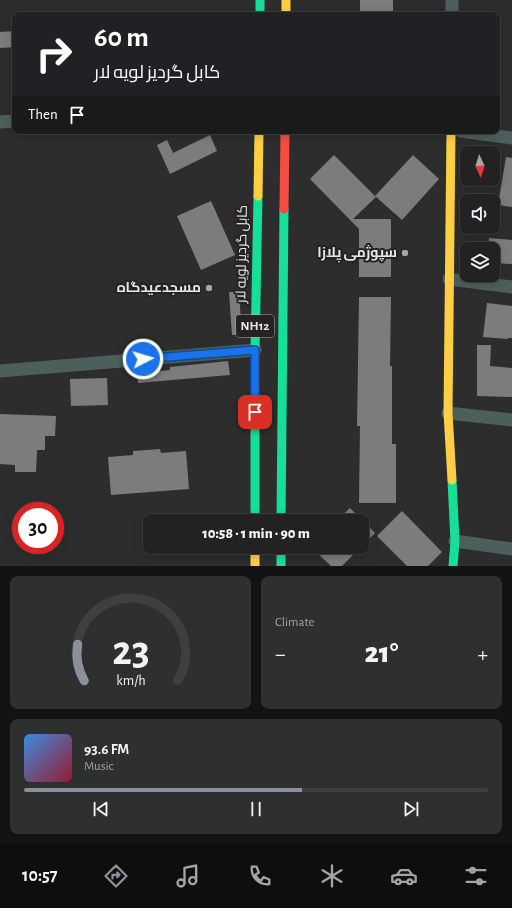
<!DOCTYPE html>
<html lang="en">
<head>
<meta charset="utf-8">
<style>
  body { margin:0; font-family:"Alegreya Sans",Cairo,sans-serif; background:#2e2f2f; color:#f1f3f6; height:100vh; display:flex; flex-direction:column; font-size:15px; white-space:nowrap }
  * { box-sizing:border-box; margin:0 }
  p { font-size:13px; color:#a2a4a5 }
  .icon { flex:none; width:22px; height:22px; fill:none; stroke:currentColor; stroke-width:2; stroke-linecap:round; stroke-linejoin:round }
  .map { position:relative; height:566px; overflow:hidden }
  .drawer { display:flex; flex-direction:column; gap:10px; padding:10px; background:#131313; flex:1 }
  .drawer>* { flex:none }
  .guide { position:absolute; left:12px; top:12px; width:488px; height:122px; border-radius:8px; box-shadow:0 2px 10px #0003,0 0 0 1px #3f3f40; background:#202124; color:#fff; overflow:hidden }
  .needle { width:26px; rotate:176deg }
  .buttons { position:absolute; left:460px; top:146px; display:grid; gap:8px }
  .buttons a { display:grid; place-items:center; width:40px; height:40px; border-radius:8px; background:#222; box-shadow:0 2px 10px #0003,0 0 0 1px #3f3f40; font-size:20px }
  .speed { position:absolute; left:12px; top:502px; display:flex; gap:8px; font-size:20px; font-weight:700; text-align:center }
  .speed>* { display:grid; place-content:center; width:52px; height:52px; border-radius:50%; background:#222; box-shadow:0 2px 10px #0003,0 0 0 1px #3f3f40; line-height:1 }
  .speed .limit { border:6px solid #d22; background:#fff; color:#111 }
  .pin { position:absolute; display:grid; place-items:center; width:34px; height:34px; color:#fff; margin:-17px; border-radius:8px; box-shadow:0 2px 6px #0006 }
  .me { position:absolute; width:44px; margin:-22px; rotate:85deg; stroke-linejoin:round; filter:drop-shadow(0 0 3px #0008) }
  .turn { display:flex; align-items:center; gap:14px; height:84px; padding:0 16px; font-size:18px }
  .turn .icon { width:52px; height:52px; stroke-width:2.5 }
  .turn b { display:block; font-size:28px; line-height:34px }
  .then { display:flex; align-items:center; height:38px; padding:0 16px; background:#0003; gap:8px; font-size:15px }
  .big { font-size:30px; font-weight:800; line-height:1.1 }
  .drawer .card { flex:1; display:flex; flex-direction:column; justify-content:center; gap:6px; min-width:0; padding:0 14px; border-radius:8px; background:#2e2f2f }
  .drawer .dial { align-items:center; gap:0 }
  .dial svg { height:104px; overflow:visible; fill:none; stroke:#3f3f40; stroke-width:7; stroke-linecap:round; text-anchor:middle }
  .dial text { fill:#f1f3f6; stroke:none }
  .song { display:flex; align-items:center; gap:12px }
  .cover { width:48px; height:48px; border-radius:6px; background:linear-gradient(135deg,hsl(210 70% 55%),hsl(350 70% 35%)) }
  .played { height:4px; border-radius:2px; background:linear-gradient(90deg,#8c9099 60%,#3f3f40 60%) }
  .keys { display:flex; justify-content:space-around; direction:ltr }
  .heat { display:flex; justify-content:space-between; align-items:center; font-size:22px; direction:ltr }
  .drawer .tiles { flex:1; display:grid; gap:10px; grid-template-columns:1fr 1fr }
  .card:last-child { grid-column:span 2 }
  .trip { position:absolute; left:143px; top:514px; width:226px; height:40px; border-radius:8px; background:#222; box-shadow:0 2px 10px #0003,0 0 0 1px #3f3f40; font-weight:800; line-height:40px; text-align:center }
  .tabs { display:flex; height:64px; justify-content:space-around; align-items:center; background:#0e0e0e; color:#a2a4a5 }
  .tabs .icon { width:28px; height:28px }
  .tabs .selected { color:#8c9099 }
  .tabs b { font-size:18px; color:#f1f3f6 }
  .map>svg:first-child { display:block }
  .building { fill:#7d7c7c }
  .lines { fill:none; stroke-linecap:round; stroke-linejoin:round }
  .street { stroke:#4d5f5c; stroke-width:13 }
  .fast { stroke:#16e098; stroke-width:9 }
  .slow { stroke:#ffcf43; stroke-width:9 }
  .jam { stroke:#f24e42; stroke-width:9 }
  .route-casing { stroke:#114b97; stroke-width:10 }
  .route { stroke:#1a73e8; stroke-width:7 }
  .poi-dot { fill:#a6a5a7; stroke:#242225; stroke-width:1.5 }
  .labels { text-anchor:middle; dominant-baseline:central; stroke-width:4; stroke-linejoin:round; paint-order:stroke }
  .shield { fill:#242225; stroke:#acabae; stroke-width:1 }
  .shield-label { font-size:13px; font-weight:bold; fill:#e7e6e8 }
  .poi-label { font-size:14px; font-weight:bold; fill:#e7e6e8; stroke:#242225; text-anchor:end }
  .street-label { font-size:14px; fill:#e7e6e8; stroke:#242225 }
</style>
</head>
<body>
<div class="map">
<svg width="512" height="566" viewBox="0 0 512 566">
  <rect width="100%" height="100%" fill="#2e2d2e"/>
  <g class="building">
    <rect x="360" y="0" width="33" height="14"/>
    <path d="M15,31V47L0,48V32Z"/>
    <path d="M210,135L217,151L170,174L157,145L167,140L173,153Z"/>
    <path d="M334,155L376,197L353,219H391V277H359V229L310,179Z"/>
    <path d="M413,155L439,179L402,220L375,196Z"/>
    <path d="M506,157L512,158V207L498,205Z"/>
    <path d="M211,201L235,255L201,270L177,216Z"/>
    <path d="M489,238L512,240V264L493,263V249H488Z"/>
    <path d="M229,292H239L242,335H232Z"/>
    <path d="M359,297H391L390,366H392V444H396V503H359L360,426H357Z"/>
    <path d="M487,303L512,306V338H508V339L483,337Z"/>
    <path d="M477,345H491L490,366L512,368V397L477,396Z"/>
    <path d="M228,361L230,375L138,383L137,373L170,370V367Z"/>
    <path d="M107,378L108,405L71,406L70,379Z"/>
    <path d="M0,414L56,416L55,436H45V450H37L36,472H15V465L0,464Z"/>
    <path d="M160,449L161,453L186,451L189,489L111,495L108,457L133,455V451Z"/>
    <path d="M350,508L375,533L362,546V521H336Z"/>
    <path d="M402,511L442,552L428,566H407L377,536Z"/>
    <path d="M311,547H361L342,566H331Z"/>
  </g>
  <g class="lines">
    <g class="street">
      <path d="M452,15V0"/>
      <path d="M0,122L15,121"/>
      <path d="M461,131L512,138"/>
      <path d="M449,279L512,287"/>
      <path d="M0,371L255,350"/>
      <path d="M448,413L512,420"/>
      <path d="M455,541L512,549"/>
    </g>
    <g class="fast">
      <path d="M260,0V15"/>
      <path d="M452,480L455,541L453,566"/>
      <path d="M255,521V350L258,196"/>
      <path d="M281,521L284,209"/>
      <path d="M281,547V566"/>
    </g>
    <g class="slow">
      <path d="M286,0V15"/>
      <path d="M451,131L448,413L452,480"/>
      <path d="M258,196L259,131"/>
      <path d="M255,547V566"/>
    </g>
    <path class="jam" d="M284,209L285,131"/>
  </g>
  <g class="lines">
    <g class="route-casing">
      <path id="route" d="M143,359L255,350V412"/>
    </g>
    <use href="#route" class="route"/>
  </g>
  <g class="poi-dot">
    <circle cx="405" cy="253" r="4"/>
    <circle cx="209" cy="288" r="4"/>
  </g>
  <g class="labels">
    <rect class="shield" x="236" y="315" width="38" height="22" rx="3"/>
    <g class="shield-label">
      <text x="255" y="326">NH12</text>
    </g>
    <g class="poi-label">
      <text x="397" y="253">سپوژمی پلازا</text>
      <text x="201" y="288">مسجدعیدگاه</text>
    </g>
    <g class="street-label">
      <text transform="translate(242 254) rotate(-89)">کابل گردیز لویه لار</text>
    </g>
  </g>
</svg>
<div class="buttons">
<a><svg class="needle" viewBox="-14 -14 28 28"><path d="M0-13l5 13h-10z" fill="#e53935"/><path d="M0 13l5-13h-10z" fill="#a2a4a5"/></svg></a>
<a><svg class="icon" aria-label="sound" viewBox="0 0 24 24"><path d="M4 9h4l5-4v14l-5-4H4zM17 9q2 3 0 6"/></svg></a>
<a><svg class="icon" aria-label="layers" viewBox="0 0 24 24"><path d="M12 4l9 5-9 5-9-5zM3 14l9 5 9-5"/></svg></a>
</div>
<div class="speed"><div class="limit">30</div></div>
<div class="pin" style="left:255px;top:412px;background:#d93025"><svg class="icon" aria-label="arrive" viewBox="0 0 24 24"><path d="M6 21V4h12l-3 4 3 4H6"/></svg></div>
<svg class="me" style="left:143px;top:359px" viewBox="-20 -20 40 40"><circle r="17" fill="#1a73e8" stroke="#fff" stroke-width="3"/><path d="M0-11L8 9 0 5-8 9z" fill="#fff"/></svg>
<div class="trip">10:58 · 1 min · 90 m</div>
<div class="guide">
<div class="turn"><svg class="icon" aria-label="right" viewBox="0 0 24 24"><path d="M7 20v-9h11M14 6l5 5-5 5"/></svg><div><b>60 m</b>کابل گردیز لویه لار</div></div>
<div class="then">Then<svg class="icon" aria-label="arrive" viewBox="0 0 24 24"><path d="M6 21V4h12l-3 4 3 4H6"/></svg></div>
</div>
</div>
<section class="drawer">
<div class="tiles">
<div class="card dial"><svg viewBox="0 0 100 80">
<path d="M14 69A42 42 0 1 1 86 69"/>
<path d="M14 69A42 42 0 0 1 9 41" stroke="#8c9099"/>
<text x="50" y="56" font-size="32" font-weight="700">23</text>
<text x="50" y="72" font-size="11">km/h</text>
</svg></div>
<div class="card"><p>Climate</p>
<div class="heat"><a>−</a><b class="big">21°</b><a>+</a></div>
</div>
<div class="card">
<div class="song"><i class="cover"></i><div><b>93.6 FM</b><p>Music</p></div></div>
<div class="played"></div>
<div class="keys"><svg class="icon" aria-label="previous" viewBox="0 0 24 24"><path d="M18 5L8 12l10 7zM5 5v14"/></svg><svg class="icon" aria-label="pause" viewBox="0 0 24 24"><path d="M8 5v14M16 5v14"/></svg><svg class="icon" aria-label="next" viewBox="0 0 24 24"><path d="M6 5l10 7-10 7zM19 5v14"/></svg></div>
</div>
</div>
</section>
<nav class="tabs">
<b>10:57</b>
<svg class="icon selected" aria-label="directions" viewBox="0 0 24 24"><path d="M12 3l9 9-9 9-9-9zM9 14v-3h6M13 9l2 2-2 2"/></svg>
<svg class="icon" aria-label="music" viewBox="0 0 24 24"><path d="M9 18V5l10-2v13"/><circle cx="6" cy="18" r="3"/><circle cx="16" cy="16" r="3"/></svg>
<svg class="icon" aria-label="phone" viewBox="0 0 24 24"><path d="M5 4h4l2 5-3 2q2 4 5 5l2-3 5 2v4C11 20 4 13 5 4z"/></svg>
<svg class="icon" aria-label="climate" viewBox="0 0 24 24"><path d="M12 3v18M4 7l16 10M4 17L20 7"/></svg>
<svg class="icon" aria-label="car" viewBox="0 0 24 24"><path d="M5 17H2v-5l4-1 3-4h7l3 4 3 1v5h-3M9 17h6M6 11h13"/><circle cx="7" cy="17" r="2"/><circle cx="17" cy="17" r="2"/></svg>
<svg class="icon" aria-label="filters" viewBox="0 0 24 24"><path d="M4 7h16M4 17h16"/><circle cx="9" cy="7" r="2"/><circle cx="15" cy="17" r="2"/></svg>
</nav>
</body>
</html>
